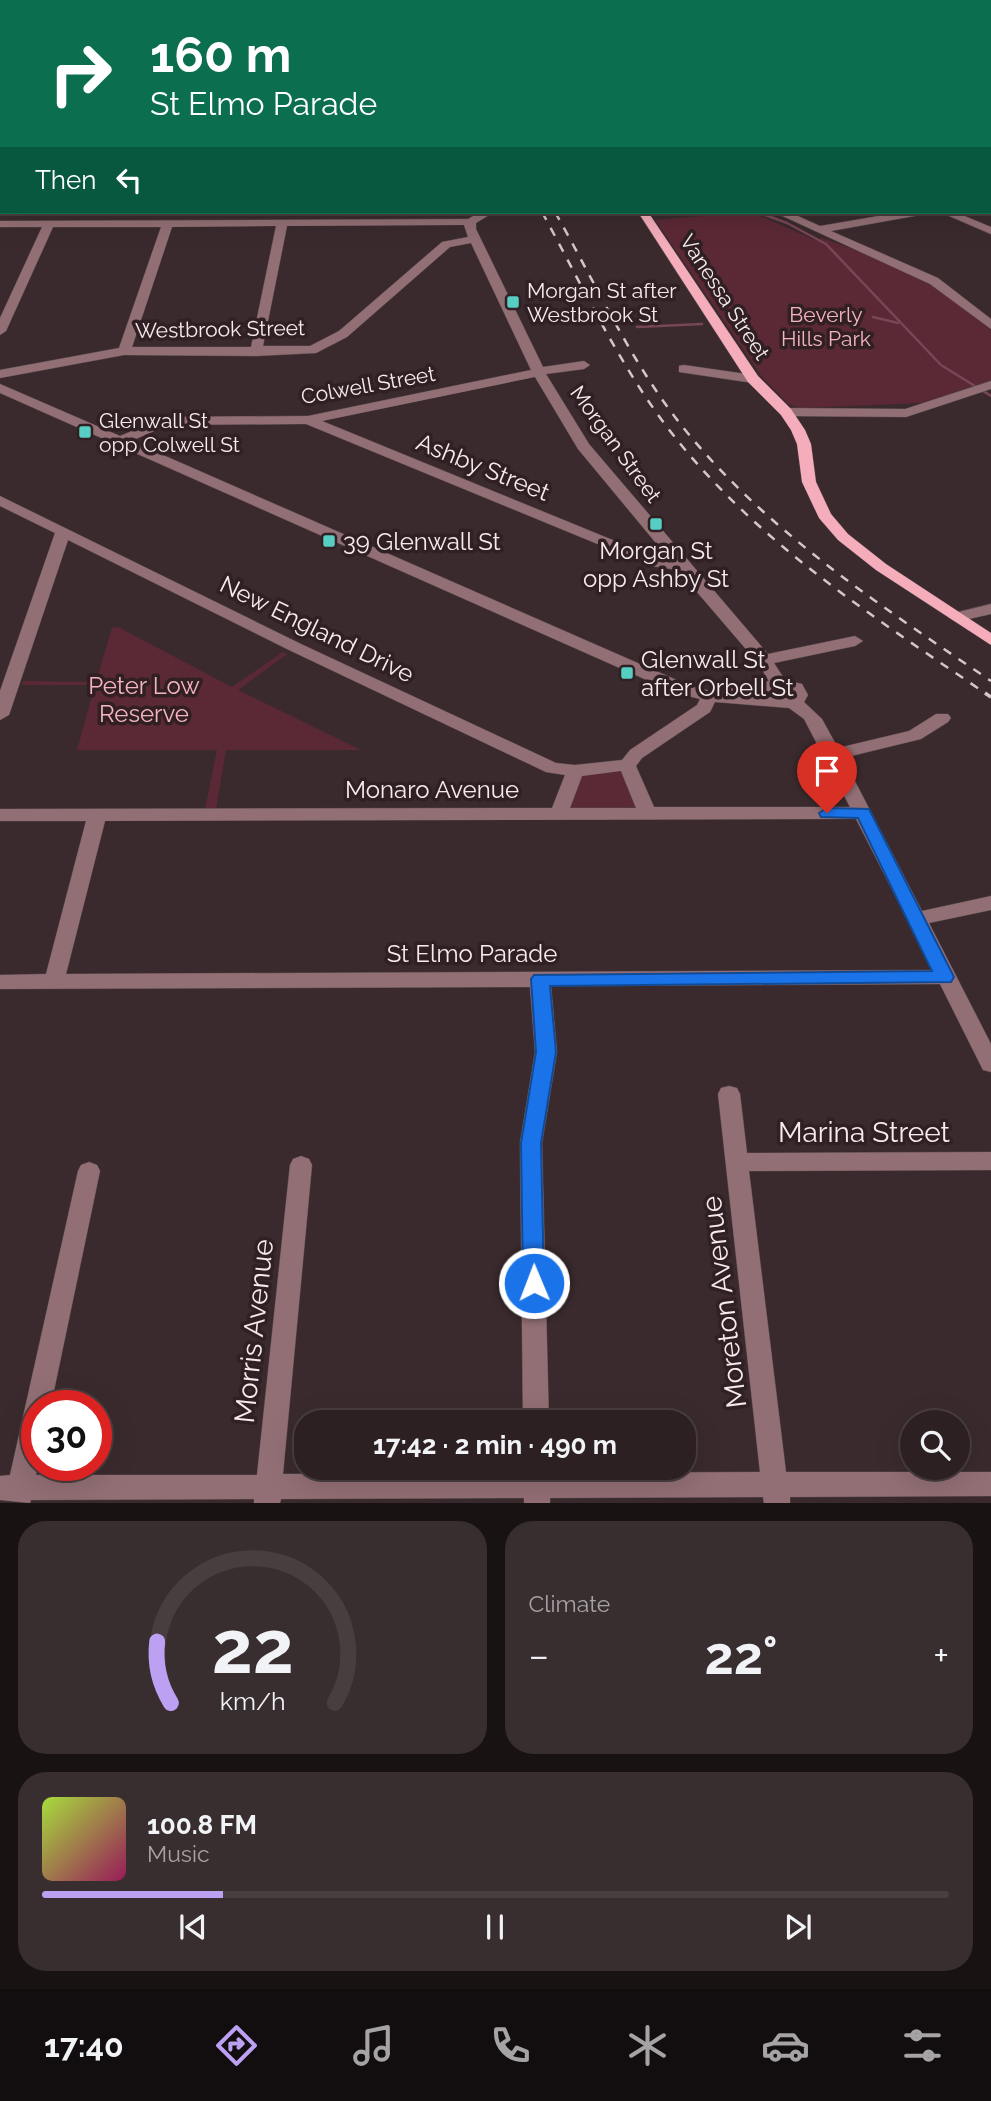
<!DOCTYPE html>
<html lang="en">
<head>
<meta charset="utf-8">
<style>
  body { margin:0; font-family:Raleway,sans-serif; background:#382d2f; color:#f1f3f6; height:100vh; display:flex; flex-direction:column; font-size:26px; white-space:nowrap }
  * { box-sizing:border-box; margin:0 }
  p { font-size:23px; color:#a6a3a5 }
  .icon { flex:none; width:38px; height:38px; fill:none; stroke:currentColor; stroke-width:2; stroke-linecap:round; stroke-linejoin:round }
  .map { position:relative; height:1503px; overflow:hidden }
  .panel { display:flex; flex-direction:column; gap:18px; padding:18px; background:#181213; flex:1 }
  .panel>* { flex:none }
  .hud { position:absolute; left:0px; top:0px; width:992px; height:214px; box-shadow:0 7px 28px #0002,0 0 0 2px #483e40; background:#0b6e4f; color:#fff; overflow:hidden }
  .tools { position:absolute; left:900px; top:1410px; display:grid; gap:14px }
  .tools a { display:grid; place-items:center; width:70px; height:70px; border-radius:50%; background:#2c2022; box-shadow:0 7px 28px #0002,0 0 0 2px #483e40; font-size:35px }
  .speed { position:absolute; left:21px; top:1390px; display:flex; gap:14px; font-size:35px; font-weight:700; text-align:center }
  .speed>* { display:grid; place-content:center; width:91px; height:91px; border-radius:50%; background:#2c2022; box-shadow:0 7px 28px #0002,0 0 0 2px #483e40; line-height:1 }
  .speed .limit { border:10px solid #d22; background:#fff; color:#111 }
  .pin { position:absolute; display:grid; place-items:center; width:60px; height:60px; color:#fff; margin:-72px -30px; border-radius:50% 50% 50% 0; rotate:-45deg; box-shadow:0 0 7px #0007 }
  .pin .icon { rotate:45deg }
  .me { position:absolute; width:77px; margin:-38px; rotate:359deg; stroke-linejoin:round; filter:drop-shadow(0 0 5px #0008) }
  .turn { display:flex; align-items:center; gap:24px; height:147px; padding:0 35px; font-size:32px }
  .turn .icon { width:91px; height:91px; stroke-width:2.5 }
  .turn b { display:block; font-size:49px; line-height:60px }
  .then { display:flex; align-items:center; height:66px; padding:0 35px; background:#0003; gap:14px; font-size:26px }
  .big { font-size:52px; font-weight:700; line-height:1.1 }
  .panel .tile { flex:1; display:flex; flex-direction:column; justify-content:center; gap:10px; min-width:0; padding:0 24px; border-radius:28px; background:#382d2f }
  .panel .dial { align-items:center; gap:0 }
  .dial svg { height:182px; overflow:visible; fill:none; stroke:#483e40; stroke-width:7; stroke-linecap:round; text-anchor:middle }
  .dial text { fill:#f1f3f6; stroke:none }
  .song { display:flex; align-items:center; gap:21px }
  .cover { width:84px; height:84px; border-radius:10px; background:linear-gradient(135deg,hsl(80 70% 55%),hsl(330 70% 35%)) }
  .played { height:7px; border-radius:4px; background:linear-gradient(90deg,#bca0f2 20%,#483e40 20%) }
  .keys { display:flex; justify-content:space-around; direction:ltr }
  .heat { display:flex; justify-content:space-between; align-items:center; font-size:38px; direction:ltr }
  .panel .tiles { flex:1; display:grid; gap:18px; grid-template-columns:1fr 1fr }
  .tile:last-child { grid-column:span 2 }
  .trip { position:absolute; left:294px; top:1410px; width:402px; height:70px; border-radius:28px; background:#2c2022; box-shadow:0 7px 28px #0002,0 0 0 2px #483e40; font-weight:700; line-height:70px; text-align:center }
  .tabs { display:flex; height:112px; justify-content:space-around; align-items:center; background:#120d0e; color:#a6a3a5 }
  .tabs .icon { width:49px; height:49px }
  .tabs .on { color:#bca0f2 }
  .tabs b { font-size:32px; color:#f1f3f6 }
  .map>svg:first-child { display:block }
  .green { fill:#5b2935 }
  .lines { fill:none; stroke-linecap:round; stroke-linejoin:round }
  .stream-far1 { stroke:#784657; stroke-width:2 }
  .stream { stroke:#784657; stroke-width:2.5 }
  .minor-casing { stroke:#58494c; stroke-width:1 }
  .major-casing { stroke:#58494c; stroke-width:1 }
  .highway-casing { stroke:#58494c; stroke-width:2 }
  .minor { fill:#926f75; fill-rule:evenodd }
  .major { fill:#f5adbb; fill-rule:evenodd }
  .highway { fill:#fad7dd; fill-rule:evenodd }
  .rail-far1 { stroke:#d3c7c9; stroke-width:2.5; stroke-dasharray:9 9; stroke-linecap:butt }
  .rail { stroke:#d3c7c9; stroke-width:3.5; stroke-dasharray:13 13; stroke-linecap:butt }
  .route { fill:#1a73e8; stroke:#114b97; stroke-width:2 }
  .poi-dot { fill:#56cec3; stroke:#302023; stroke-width:2.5 }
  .labels { text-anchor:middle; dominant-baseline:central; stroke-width:7; stroke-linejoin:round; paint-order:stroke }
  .far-poi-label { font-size:21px; fill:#f6ebec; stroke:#302023; text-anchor:start }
  .far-street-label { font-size:21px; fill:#f6ebec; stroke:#302023 }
  .far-park-label { font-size:21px; fill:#f5b3bf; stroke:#302023 }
  .street-label { font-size:24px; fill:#f6ebec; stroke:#302023 }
  .poi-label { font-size:24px; fill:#f6ebec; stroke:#302023; text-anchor:start }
  .park-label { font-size:24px; fill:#f5b3bf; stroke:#302023 }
  .near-street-label { font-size:28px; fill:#f6ebec; stroke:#302023 }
</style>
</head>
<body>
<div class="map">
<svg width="991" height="1503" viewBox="0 0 991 1503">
  <rect width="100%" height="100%" fill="#3a2a2d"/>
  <g class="green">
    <path d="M751,212L815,240L822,238L874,257L941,290L991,330V380L922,403L800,408L788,404L762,377L655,220Z"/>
    <path d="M118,627L232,687L283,652L287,654L238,690L361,750H226L216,809H205L217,750H77L95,685H22L23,681L96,682L112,628Z"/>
    <path d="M623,771L638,807L567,811L578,776Z"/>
  </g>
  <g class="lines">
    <path class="stream-far1" d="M275,0L277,2"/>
    <g class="stream">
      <path d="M757,212L787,223L826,244L941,365L991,396"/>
      <path d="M873,317L898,323"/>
      <path d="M637,327L702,324"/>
    </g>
    <g class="minor-casing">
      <g id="minor">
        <path d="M0,0H11L0,4Z"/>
        <path d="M51,0H70L49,2Z"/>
        <path d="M407,0H415L416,2H408Z"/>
        <path d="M679,0H721L677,2Z"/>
        <path d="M729,0H742L744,2H730Z"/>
        <path d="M829,0H838L828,2Z"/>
        <path d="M875,0H884L885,2H876Z"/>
        <path d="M964,0H973L974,2H965Z"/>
        <rect x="990" y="5" width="1" height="6"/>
        <rect x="990" y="65" width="1" height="7"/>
        <rect x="990" y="110" width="1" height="6"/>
        <rect x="0" y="118" width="2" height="6"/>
        <rect x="990" y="162" width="1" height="7"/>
        <rect x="0" y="174" width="2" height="6"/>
        <path d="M990,197H991L990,204Z"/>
        <path d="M480,212H494L476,223V229L543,367L584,361L590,365L584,369L546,374L589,444L768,654L855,636L863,641L855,646L774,663L785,680L802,684L808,695L804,702L822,719L838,748L909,731L936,714H948L951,718L948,722L921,739L843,758L922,911L991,896V910L929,923L991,1044V1072L983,1070L940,984L551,986L557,1052L542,1143L549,1423H523L520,1143L535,1052L530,987L0,989V975L46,974L86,821H0V809L552,808L565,775L546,772L289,650L68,540L9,715L0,720V691L55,533L0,506V496L301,644L556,763L575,765L622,760L630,750L697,705L700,699L676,693L0,393V384L120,436L166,417L308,416L531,370L471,243L450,247L347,337L316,353L256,356L124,355L0,378V370L119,348L161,227H53L6,331L0,335V318L42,227H0V221L468,219ZM464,225L468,237L442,242L339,331L310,346H263L287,226ZM276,226L251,347H132L172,227ZM535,377L578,449L670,560L659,559L322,421ZM306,424L651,566L678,570L757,662L769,681L714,692L688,685L131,441L168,425ZM779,689L790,692L792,695L787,698L745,696ZM715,702L789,708L804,719L850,807H654L636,766L642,758L710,712ZM621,771L636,808H570L582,776ZM856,819L933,970L66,974L105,821Z"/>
        <path d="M774,212H789L820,226L902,212H925L920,215L831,231L938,278L991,319V329L930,284Z"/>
        <path d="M940,212H955L991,227V234Z"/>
        <path d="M684,365L753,375L760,379L753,383L679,372V366Z"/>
        <path d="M991,381V389L906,417L786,416L779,412L786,408L905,409Z"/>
        <path d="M991,604V614L956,622L948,617L950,614Z"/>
        <path d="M729,1086L737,1088L740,1094L747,1153L991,1152V1170L749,1171L786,1472H991V1496L790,1497V1503H764L763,1497L550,1498V1503H524V1498L281,1499L280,1503H254V1499L31,1500L30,1503L0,1500V1476L10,1475L78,1171L81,1165L89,1162L97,1165L100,1171L51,1405H37L38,1465L36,1475H257L290,1165L293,1159L301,1156L309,1159L312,1165L283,1474L524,1473V1468H550V1473L760,1472L718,1094L721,1088Z"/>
      </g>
    </g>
    <g class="major-casing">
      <g id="major">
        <path d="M4,0H12L13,2H5Z"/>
        <path d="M474,0H482L483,2H475Z"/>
        <path d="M2,83V92L0,93V84Z"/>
        <path d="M2,104V113H0V105Z"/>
        <path d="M638,212H648L758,376L791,409L805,430L811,444L816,482L831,514L848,534L886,564L991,633V645L876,570L838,540L819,518L802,482L797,444L791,430L781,415L748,382Z"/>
      </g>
    </g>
    <g class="highway-casing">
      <g id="highway">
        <path d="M295,0H316L294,2Z"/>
        <path d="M328,0H351L327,2Z"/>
        <rect x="0" y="45" width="2" height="6"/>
      </g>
    </g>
    <use href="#minor" class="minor"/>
    <use href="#major" class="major"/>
    <use href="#highway" class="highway"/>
    <g class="rail-far1">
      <path d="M542,212C582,285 617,361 667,427C753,540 872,616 988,695"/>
      <path d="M555,212C596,284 630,361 682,426C766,531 881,606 991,681"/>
    </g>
    <path class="rail" d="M985,693L991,697"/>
  </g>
  <path class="route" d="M827,808L869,809L954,977L951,982L550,986L556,1052L541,1143L544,1283L541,1289L534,1292L526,1289L523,1283L521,1143L536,1052L531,979L534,975L932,971L858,818L821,817L819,813Z"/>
  <g class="poi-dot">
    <rect x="506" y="295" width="14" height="14" rx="3.5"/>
    <rect x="78" y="425" width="14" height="14" rx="3.5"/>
    <rect x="649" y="517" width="14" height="14" rx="3.5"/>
    <rect x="322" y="534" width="14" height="14" rx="3.5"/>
    <rect x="620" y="666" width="14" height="14" rx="3.5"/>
  </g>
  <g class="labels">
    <g class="far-poi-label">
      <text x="527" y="290">Morgan St after<tspan x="527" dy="24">Westbrook St</tspan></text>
      <text x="99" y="420">Glenwall St<tspan x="99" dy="24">opp Colwell St</tspan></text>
    </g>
    <g class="far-street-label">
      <text transform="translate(725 297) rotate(57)">Vanessa Street</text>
      <text transform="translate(220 329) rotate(-1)">Westbrook Street</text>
      <text transform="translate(368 385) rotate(-10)">Colwell Street</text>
      <text transform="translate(616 444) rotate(54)">Morgan Street</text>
    </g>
    <g class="far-park-label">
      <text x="826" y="314">Beverly<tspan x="826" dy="24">Hills Park</tspan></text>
    </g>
    <g class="street-label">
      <text transform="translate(483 467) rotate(22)">Ashby Street</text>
      <text transform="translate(317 629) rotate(26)">New England Drive</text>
      <text x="432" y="789">Monaro Avenue</text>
      <text x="472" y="953">St Elmo Parade</text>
    </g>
    <g class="poi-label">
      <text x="343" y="541">39 Glenwall St</text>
      <text x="656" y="550" text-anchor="middle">Morgan St<tspan x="656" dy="28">opp Ashby St</tspan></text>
      <text x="641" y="659">Glenwall St<tspan x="641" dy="28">after Orbell St</tspan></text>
    </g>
    <g class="park-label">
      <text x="144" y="685">Peter Low<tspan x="144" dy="28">Reserve</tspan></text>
    </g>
    <g class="near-street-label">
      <text x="864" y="1132">Marina Street</text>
      <text transform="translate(724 1302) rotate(-97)">Moreton Avenue</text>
      <text transform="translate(254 1331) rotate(-84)">Morris Avenue</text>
    </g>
  </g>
</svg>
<div class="tools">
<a><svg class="icon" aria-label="search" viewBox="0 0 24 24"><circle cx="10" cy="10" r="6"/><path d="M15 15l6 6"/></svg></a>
</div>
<div class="speed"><div class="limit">30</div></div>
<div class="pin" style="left:827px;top:813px;background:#d93025"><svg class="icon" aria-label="arrive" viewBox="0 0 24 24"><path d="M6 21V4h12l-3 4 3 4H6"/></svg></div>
<svg class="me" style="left:534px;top:1283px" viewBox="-20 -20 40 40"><circle r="17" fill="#1a73e8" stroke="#fff" stroke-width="3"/><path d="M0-11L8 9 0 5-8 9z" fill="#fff"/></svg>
<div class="trip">17:42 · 2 min · 490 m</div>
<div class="hud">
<div class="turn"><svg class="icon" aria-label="right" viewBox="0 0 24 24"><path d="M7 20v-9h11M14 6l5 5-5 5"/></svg><div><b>160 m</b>St Elmo Parade</div></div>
<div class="then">Then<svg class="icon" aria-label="left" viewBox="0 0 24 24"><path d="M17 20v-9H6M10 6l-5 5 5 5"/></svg></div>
</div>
</div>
<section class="panel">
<div class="tiles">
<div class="tile dial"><svg viewBox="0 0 100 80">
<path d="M14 69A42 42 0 1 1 86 69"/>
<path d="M14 69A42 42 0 0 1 8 42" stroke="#bca0f2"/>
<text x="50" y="56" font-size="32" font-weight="700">22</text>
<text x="50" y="72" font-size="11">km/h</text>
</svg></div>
<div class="tile"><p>Climate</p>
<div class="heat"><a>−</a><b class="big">22°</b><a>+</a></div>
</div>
<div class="tile">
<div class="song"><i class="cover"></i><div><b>100.8 FM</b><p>Music</p></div></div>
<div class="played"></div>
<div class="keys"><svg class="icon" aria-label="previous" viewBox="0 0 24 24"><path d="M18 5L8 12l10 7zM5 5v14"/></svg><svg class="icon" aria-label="pause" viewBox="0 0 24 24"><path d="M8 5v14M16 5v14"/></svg><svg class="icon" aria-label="next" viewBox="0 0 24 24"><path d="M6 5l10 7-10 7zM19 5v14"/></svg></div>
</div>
</div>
</section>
<nav class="tabs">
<b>17:40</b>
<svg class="icon on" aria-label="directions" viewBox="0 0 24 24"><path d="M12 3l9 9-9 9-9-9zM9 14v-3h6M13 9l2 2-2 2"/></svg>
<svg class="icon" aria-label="music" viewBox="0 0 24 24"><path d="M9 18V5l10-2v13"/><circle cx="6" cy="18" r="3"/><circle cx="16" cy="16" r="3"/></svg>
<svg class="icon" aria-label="phone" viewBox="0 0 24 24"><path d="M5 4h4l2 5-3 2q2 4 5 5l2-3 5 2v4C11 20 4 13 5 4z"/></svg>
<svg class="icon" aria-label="climate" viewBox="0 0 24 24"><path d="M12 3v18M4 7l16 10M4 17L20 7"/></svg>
<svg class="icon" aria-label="car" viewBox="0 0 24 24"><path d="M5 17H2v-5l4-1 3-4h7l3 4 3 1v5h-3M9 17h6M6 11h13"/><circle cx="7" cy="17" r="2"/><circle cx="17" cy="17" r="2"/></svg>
<svg class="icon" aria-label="filters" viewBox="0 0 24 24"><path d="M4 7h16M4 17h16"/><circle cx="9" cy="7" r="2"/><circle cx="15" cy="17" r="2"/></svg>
</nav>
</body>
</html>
